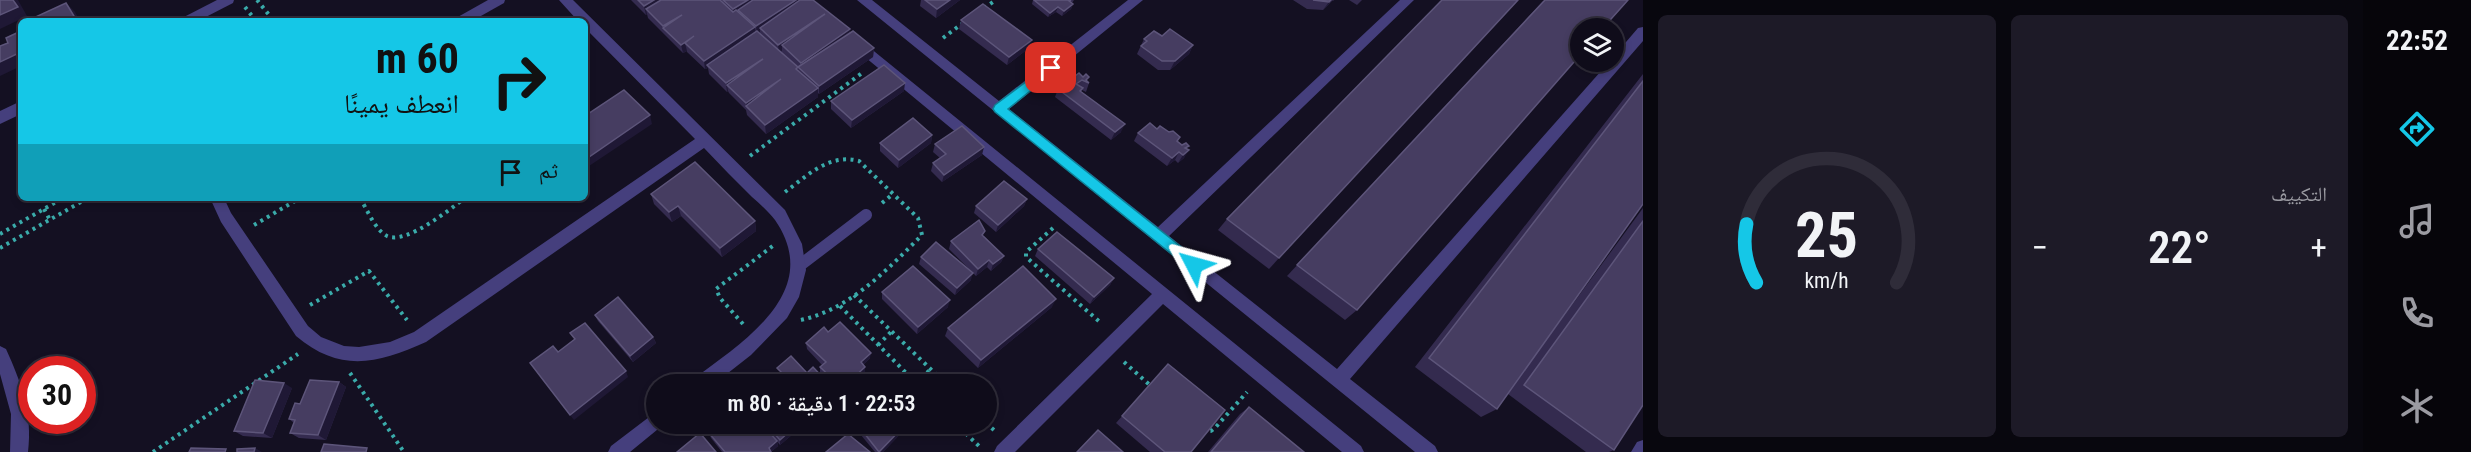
<!DOCTYPE html>
<html lang="ar">
<head>
<meta charset="utf-8">
<style>
  body { margin:0; font-family:"Roboto Condensed","Noto Naskh Arabic",sans-serif; background:#1d1a27; color:#f1f3f6; direction:rtl; height:100vh; display:flex; flex-direction:column; font-size:22px; white-space:nowrap }
  * { box-sizing:border-box; margin:0 }
  p { font-size:20px; color:#9b9ba2 }
  .icon { flex:none; width:33px; height:33px; fill:none; stroke:currentColor; stroke-width:2; stroke-linecap:round; stroke-linejoin:round }
  .map { position:relative; flex:1; overflow:hidden; direction:ltr }
  .panel { display:flex; flex-direction:column; gap:15px; padding:15px; background:#08070e; width:720px }
  .panel>* { flex:none }
  .guide { position:absolute; left:18px; top:18px; width:570px; height:183px; border-radius:9px; box-shadow:0 3px 9px #0003,0 0 0 2px #2f2c39; direction:rtl; background:#15c7e7; color:#111; overflow:hidden }
  .fabs { position:absolute; left:1570px; top:18px; display:grid; gap:12px }
  .fabs a { display:grid; place-items:center; width:54px; height:54px; border-radius:50%; background:#0f0c1a; box-shadow:0 3px 9px #0003,0 0 0 2px #2f2c39; font-size:30px }
  .speed { position:absolute; left:18px; top:356px; display:flex; gap:12px; font-size:30px; font-weight:700; text-align:center }
  .speed>* { display:grid; place-content:center; width:78px; height:78px; border-radius:50%; background:#0f0c1a; box-shadow:0 3px 9px #0003,0 0 0 2px #2f2c39; line-height:1 }
  .speed .limit { border:9px solid #d22; background:#fff; color:#111 }
  .pin { position:absolute; display:grid; place-items:center; width:51px; height:51px; color:#fff; margin:-26px; border-radius:12px; box-shadow:0 3px 9px #0006 }
  .me { position:absolute; width:66px; margin:-33px; rotate:309deg; stroke-linejoin:round; filter:drop-shadow(0 0 4px #0008) }
  .turn { display:flex; align-items:center; gap:21px; height:126px; padding:0 30px; font-size:27px }
  .turn .icon { width:78px; height:78px; stroke-width:2.5 }
  .turn b { display:block; font-size:42px; line-height:51px }
  .then { display:flex; align-items:center; height:57px; padding:0 30px; background:#0003; gap:12px; font-size:22px }
  .big { font-size:45px; font-weight:600; line-height:1.1 }
  .panel .card { flex:1; display:flex; flex-direction:column; justify-content:center; gap:9px; min-width:0; padding:0 21px; border-radius:9px; background:#1d1a27 }
  .panel .dial { align-items:center; gap:0 }
  .dial svg { height:156px; overflow:visible; fill:none; stroke:#2f2c39; stroke-width:7; stroke-linecap:round; text-anchor:middle }
  .dial text { fill:#f1f3f6; stroke:none }
  .heat { display:flex; justify-content:space-between; align-items:center; font-size:33px; direction:ltr }
  .panel .tiles { flex:1; display:grid; gap:15px; grid-template-columns:repeat(2,1fr) }
  .trip { position:absolute; left:646px; top:374px; width:351px; height:60px; border-radius:30px; background:#0f0c1a; box-shadow:0 3px 9px #0003,0 0 0 2px #2f2c39; font-weight:600; line-height:60px; text-align:center; direction:rtl }
  main { display:flex; flex:1; min-height:0 }
  .dock { display:flex; flex-direction:column; width:108px; justify-content:space-around; align-items:center; background:#06050a; color:#9b9ba2 }
  .dock .icon { width:42px; height:42px }
  .dock .on { color:#15c7e7 }
  .dock b { font-size:27px; color:#f1f3f6 }
  .map>svg:first-child { display:block }
  .lines { fill:none; stroke-linecap:round; stroke-linejoin:round }
  .path { stroke:#3aabaa; stroke-width:4; stroke-dasharray:3 4.5; stroke-linecap:butt }
  .service { stroke:#453f7d; stroke-width:12 }
  .minor { fill:#453f7d; fill-rule:evenodd }
  .wall { fill:#342b4f }
  .shaded-wall { fill:#1f1835 }
  .building { fill:#463d61; stroke:#5d557a; stroke-width:1.5 }
  .route { fill:#15c7e7; stroke:#0e8196; stroke-width:1.5 }
</style>
</head>
<body>
<main>
<nav class="dock">
<b>22:52</b>
<svg class="icon on" aria-label="directions" viewBox="0 0 24 24"><path d="M12 3l9 9-9 9-9-9zM9 14v-3h6M13 9l2 2-2 2"/></svg>
<svg class="icon" aria-label="music" viewBox="0 0 24 24"><path d="M9 18V5l10-2v13"/><circle cx="6" cy="18" r="3"/><circle cx="16" cy="16" r="3"/></svg>
<svg class="icon" aria-label="phone" viewBox="0 0 24 24"><path d="M5 4h4l2 5-3 2q2 4 5 5l2-3 5 2v4C11 20 4 13 5 4z"/></svg>
<svg class="icon" aria-label="climate" viewBox="0 0 24 24"><path d="M12 3v18M4 7l16 10M4 17L20 7"/></svg>
</nav>
<section class="panel">
<div class="tiles">
<div class="card"><p>التكييف</p>
<div class="heat"><a>−</a><b class="big">22°</b><a>+</a></div>
</div>
<div class="card dial"><svg viewBox="0 0 100 80">
<path d="M14 69A42 42 0 1 1 86 69"/>
<path d="M14 69A42 42 0 0 1 9 39" stroke="#15c7e7"/>
<text x="50" y="56" font-size="32" font-weight="700">25</text>
<text x="50" y="72" font-size="11">km/h</text>
</svg></div>
</div>
</section>
<div class="map">
<svg width="1643" height="452" viewBox="0 0 1643 452">
  <rect width="100%" height="100%" fill="#141022"/>
  <g class="lines">
    <g class="path">
      <path d="M257,0L274,21"/>
      <path d="M245,7L256,21"/>
      <path d="M984,8L996,0"/>
      <path d="M943,38L963,23"/>
      <path d="M750,156L862,73"/>
      <path d="M785,192C807,176 829,153 859,161L918,218L922,235C887,270 850,309 801,320"/>
      <path d="M360,198C367,209 375,230 387,236C406,245 450,209 465,198"/>
      <path d="M882,203L893,194"/>
      <path d="M44,209L50,220"/>
      <path d="M254,225L300,198"/>
      <path d="M1053,228L1026,252V257L1102,324"/>
      <path d="M0,234L63,198"/>
      <path d="M0,248L88,198"/>
      <path d="M854,295L946,384"/>
      <path d="M310,305L369,271L407,320"/>
      <path d="M840,306L917,384"/>
      <path d="M743,324L720,298L716,289L774,245"/>
      <path d="M878,345L892,331"/>
      <path d="M1124,362L1152,387"/>
      <path d="M350,373L404,452"/>
      <path d="M916,383L931,369"/>
      <path d="M955,423L982,449"/>
      <path d="M986,423L994,430"/>
      <path d="M1203,431H1211L1215,428L1247,392"/>
      <path d="M153,452L298,354"/>
    </g>
    <path class="service" d="M799,266L866,215"/>
    <g class="minor">
      <path d="M217,0H234L233,3L198,21H180L182,18Z"/>
      <path d="M488,0H505L504,3L472,21H454L456,18Z"/>
      <path d="M559,0H573L785,210L802,244L806,270L799,297L787,318L751,355L714,384H693L695,378C744,341 824,291 775,220C769,212 760,204 752,197C736,181 720,165 704,148L426,342C377,364 340,373 296,336L221,222L210,198H224L231,213L308,326L321,337L344,346L359,347L390,342L414,332L695,139L585,28V21H578Z"/>
      <path d="M857,0H872L999,101L1128,0H1143L1009,109L1158,227L1400,0H1414L1169,236L1337,369L1609,62H1614V56L1638,28L1643,27V41L1350,379L1435,446L1438,452H1415Z"/>
      <path d="M859,39L1361,446L1364,452H1342L1163,304L1015,452H994L997,446L1152,294L854,48L852,44Z"/>
      <path d="M21,101V114L0,124V111Z"/>
      <path d="M0,346L6,349C21,382 33,414 28,452H10L11,414L0,374Z"/>
      <path d="M657,411V423H664L663,425L630,452H608L611,446Z"/>
      <path d="M1643,440V452H1631L1637,442Z"/>
    </g>
  </g>
  <g class="wall">
    <path d="M631,0H813L850,29V33L874,48L873,57L819,94L818,93V97L766,134L747,115L746,110L729,93L728,91L727,92L709,74L708,68L705,69L687,52V51L683,53L648,18L647,14L646,15Z"/>
    <path d="M921,0H960L936,18L920,6Z"/>
    <path d="M1033,0H1074L1072,3L1073,4L1071,9L1062,16L1056,12L1048,17L1032,4Z"/>
    <path d="M1293,0H1334L1333,1H1332L1323,10L1307,9Z"/>
    <path d="M1349,0H1362L1357,5Z"/>
    <path d="M1544,0L1357,310L1345,320L1287,276Z"/>
    <path d="M961,20L1029,48L1007,65L959,29Z"/>
    <path d="M1162,36L1193,45L1189,54L1170,70H1158L1137,54L1144,39Z"/>
    <path d="M1643,74V204L1550,335L1643,208V405L1614,450L1609,452H1586L1508,394L1497,409L1481,417L1415,367Z"/>
    <path d="M1083,77L1089,83L1086,92L1082,90L1081,92L1121,132L1111,140L1055,97L1058,89Z"/>
    <path d="M904,91L851,128L831,109V101Z"/>
    <path d="M1157,129L1177,141L1187,149L1184,158L1178,163L1175,160L1167,166L1134,141L1138,133Z"/>
    <path d="M932,135L931,143L898,168L880,151V143Z"/>
    <path d="M935,144L982,155L942,182L931,171L933,163L940,158L933,152Z"/>
    <path d="M651,194L755,221L756,231L722,257L681,216L672,222L654,204Z"/>
    <path d="M1027,199L1024,206L996,232L974,213L976,206Z"/>
    <path d="M1227,219L1279,258L1269,269L1218,230Z"/>
    <path d="M984,236L1004,256L1001,262L991,271L987,267L976,276L949,249L951,241Z"/>
    <path d="M1038,249L1114,278L1110,285L1090,304L1035,256Z"/>
    <path d="M921,257L971,280L955,295L919,264Z"/>
    <path d="M882,292L948,307L917,334L882,299Z"/>
    <path d="M1052,307L978,368L945,336L948,328Z"/>
    <path d="M595,315L653,337L656,343L633,362L598,321Z"/>
    <path d="M828,332L870,358L863,365L865,367V373L852,384H849L843,378L837,384H832L820,372V367L822,365L807,349L806,343Z"/>
    <path d="M1168,364L1191,452H1150L1116,423Z"/>
    <path d="M339,382L346,387L326,440L299,438L290,433L294,423L289,419L300,404Z"/>
    <path d="M292,388L272,438L243,436L234,431Z"/>
    <path d="M1249,407L1304,452H1208L1240,414Z"/>
    <path d="M762,423H806L780,445Z"/>
    <path d="M907,423L906,428L883,452H875L856,429L857,424Z"/>
    <path d="M709,433L777,441L778,446L771,452H722L711,438Z"/>
  </g>
  <g class="shaded-wall">
    <path d="M13,0H18L27,16L0,29V15Z"/>
    <path d="M654,0H670L646,9L647,14L646,15L644,6Z"/>
    <path d="M748,0H763L738,10L739,15L734,18L733,9Z"/>
    <path d="M796,0H805L760,28V33L757,35L756,26Z"/>
    <path d="M950,0H960L936,18L937,9Z"/>
    <path d="M1331,0H1333L1323,10L1329,2Z"/>
    <path d="M66,3L75,12L80,21H77Z"/>
    <path d="M1073,4L1071,9L1062,16L1064,11Z"/>
    <path d="M1058,7L1056,12L1048,17L1050,13Z"/>
    <path d="M825,14L782,45V51L779,54L778,45Z"/>
    <path d="M755,27L756,36L707,65L708,68L705,69L704,61Z"/>
    <path d="M850,29V38L801,71V63Z"/>
    <path d="M694,36L685,43L687,51L683,53L681,45Z"/>
    <path d="M1032,40L1029,48L1007,65L1009,57Z"/>
    <path d="M1193,45L1189,54L1170,70L1175,61Z"/>
    <path d="M874,48L873,57L819,94V86Z"/>
    <path d="M21,52V66L0,76V62Z"/>
    <path d="M763,59L727,85L728,91L727,92L726,83Z"/>
    <path d="M781,79L747,108L746,103Z"/>
    <path d="M905,83L904,91L851,128L852,120Z"/>
    <path d="M818,88V97L766,134L765,125Z"/>
    <path d="M650,115L652,124L589,166L586,159Z"/>
    <path d="M1125,124L1121,132L1111,140L1115,132Z"/>
    <path d="M932,135L931,143L898,168L899,160Z"/>
    <path d="M984,147L982,155L942,182L944,175Z"/>
    <path d="M1189,150L1184,158L1178,163L1183,155Z"/>
    <path d="M1179,152L1175,160L1167,166L1172,158Z"/>
    <path d="M1027,199L1024,206L996,232L998,225Z"/>
    <path d="M678,206L681,216L672,222L669,212Z"/>
    <path d="M755,221L756,231L722,257L720,248Z"/>
    <path d="M1004,256L1001,262L991,271L993,264Z"/>
    <path d="M989,260L987,267L976,276L978,269Z"/>
    <path d="M973,273L971,280L955,295L957,288Z"/>
    <path d="M1114,278L1110,285L1090,304L1094,297Z"/>
    <path d="M1056,299L1052,307L978,368L981,360Z"/>
    <path d="M950,300L948,307L917,334L918,327Z"/>
    <path d="M653,337L656,343L633,362L630,356Z"/>
    <path d="M871,353L870,358L860,368L861,362Z"/>
    <path d="M865,367V373L852,384H850L851,380Z"/>
    <path d="M626,371L628,377L574,420L570,415Z"/>
    <path d="M844,373L843,378L837,384H835V381Z"/>
    <path d="M339,382L346,387L326,440L318,435Z"/>
    <path d="M284,383L292,388L272,438L263,433Z"/>
    <path d="M799,423H806L780,445V440Z"/>
    <path d="M907,423L906,428L883,452H879Z"/>
    <path d="M777,441L778,446L771,452L769,448Z"/>
    <path d="M255,448L262,452H254Z"/>
  </g>
  <g class="building">
    <path d="M0,0H13L18,7L0,15Z"/>
    <path d="M638,0H654L644,6Z"/>
    <path d="M661,0H720L733,12L736,10L755,27L704,61L685,43L694,36L681,45L663,28L682,15L663,26L646,9Z"/>
    <path d="M723,0H748L733,9Z"/>
    <path d="M753,0H796L756,26L738,10Z"/>
    <path d="M800,0H813L850,29L801,63L782,45L825,14L778,45L760,28Z"/>
    <path d="M925,0H950L937,9Z"/>
    <path d="M1034,0H1071L1069,1L1073,4L1064,11L1058,7L1050,13Z"/>
    <path d="M1313,0H1331L1329,2Z"/>
    <path d="M1442,0H1518L1279,258L1227,219Z"/>
    <path d="M1545,0H1628L1603,28H1581V54L1357,310L1297,265Z"/>
    <path d="M66,3L77,21H32L31,19Z"/>
    <path d="M983,4L1032,40L1009,57L961,20Z"/>
    <path d="M1170,29L1193,45L1175,61H1162L1141,46L1147,41L1144,39L1154,31L1162,36Z"/>
    <path d="M21,31V52L0,62V46L8,43L6,38Z"/>
    <path d="M757,31L798,67L853,31L874,48L819,86L798,67L796,69L818,88L765,125L746,106L781,79L746,103L727,85L763,59L726,83L707,65Z"/>
    <path d="M884,65L905,83L852,120L831,101Z"/>
    <path d="M1079,73L1083,77L1086,74L1089,77L1086,80L1089,83L1082,80L1076,84L1083,88L1080,91L1125,124L1115,132L1058,89Z"/>
    <path d="M1643,81V204L1497,409L1429,358Z"/>
    <path d="M624,90L650,115L586,159L585,116Z"/>
    <path d="M913,118L932,135L899,160L880,143Z"/>
    <path d="M1150,123L1157,129L1160,126L1169,132L1173,131L1180,137L1177,141L1182,145L1186,143L1189,146L1185,148L1189,150L1183,155L1179,152L1172,158L1138,133Z"/>
    <path d="M962,126L984,147L944,175L933,163L946,154L935,144Z"/>
    <path d="M695,162L755,221L720,248L678,206L669,212L651,194Z"/>
    <path d="M1004,181L1027,199L998,225L976,206Z"/>
    <path d="M979,220L985,231L982,235L1004,256L993,264L989,260L978,269L951,241Z"/>
    <path d="M1643,221V405L1614,450L1524,385Z"/>
    <path d="M1057,232L1114,278L1094,297L1038,249Z"/>
    <path d="M936,242L973,273L957,288L921,257Z"/>
    <path d="M913,266L950,300L918,327L882,292Z"/>
    <path d="M1023,266L1056,299L981,360L948,328Z"/>
    <path d="M618,297L653,337L630,356L595,315Z"/>
    <path d="M840,322L871,353L861,362L865,367L851,380L844,373L835,381L820,367L826,362L806,343L824,327L828,332Z"/>
    <path d="M585,323L626,371L570,415L530,363L553,346L558,352L575,339L570,333Z"/>
    <path d="M791,356L807,373L813,367L827,382L826,384H767L781,372L777,368Z"/>
    <path d="M1168,364L1225,410L1191,452H1165L1122,416Z"/>
    <path d="M255,380L284,383L263,433L234,431Z"/>
    <path d="M310,380L339,382L318,435L290,433L295,420L289,419L295,403L300,404Z"/>
    <path d="M1249,407L1304,452H1211Z"/>
    <path d="M721,423H761L777,441L769,448L771,452H725L709,433Z"/>
    <path d="M765,423H799L780,440Z"/>
    <path d="M858,423H907L879,452L857,424Z"/>
    <path d="M1098,430L1123,452H1077Z"/>
    <path d="M700,433L716,452H677Z"/>
    <path d="M848,434L870,452H826Z"/>
    <path d="M324,444L367,448L366,452H321Z"/>
    <path d="M191,448L226,449L225,452H189Z"/>
    <path d="M255,448L254,452H237V449Z"/>
  </g>
  <path class="route" d="M1051,63L1055,65V71L1008,109L1199,261L1201,265L1199,269L1194,271L1190,269L995,112L993,109L995,105Z"/>
</svg>
<div class="fabs">
<a><svg class="icon" aria-label="layers" viewBox="0 0 24 24"><path d="M12 4l9 5-9 5-9-5zM3 14l9 5 9-5"/></svg></a>
</div>
<div class="speed"><div class="limit">30</div></div>
<div class="pin" style="left:1051px;top:68px;background:#d93025"><svg class="icon" aria-label="arrive" viewBox="0 0 24 24"><path d="M6 21V4h12l-3 4 3 4H6"/></svg></div>
<svg class="me" style="left:1194px;top:265px" viewBox="-20 -20 40 40"><path d="M0-17L14 15 0 8-14 15z" fill="#15c7e7" stroke="#fff" stroke-width="4"/></svg>
<div class="trip">22:53 · 1 دقيقة · 80 m</div>
<div class="guide">
<div class="turn"><svg class="icon" aria-label="right" viewBox="0 0 24 24"><path d="M7 20v-9h11M14 6l5 5-5 5"/></svg><div><b>60 m</b>انعطف يمينًا</div></div>
<div class="then">ثم<svg class="icon" aria-label="arrive" viewBox="0 0 24 24"><path d="M6 21V4h12l-3 4 3 4H6"/></svg></div>
</div>
</div>
</main>
</body>
</html>
